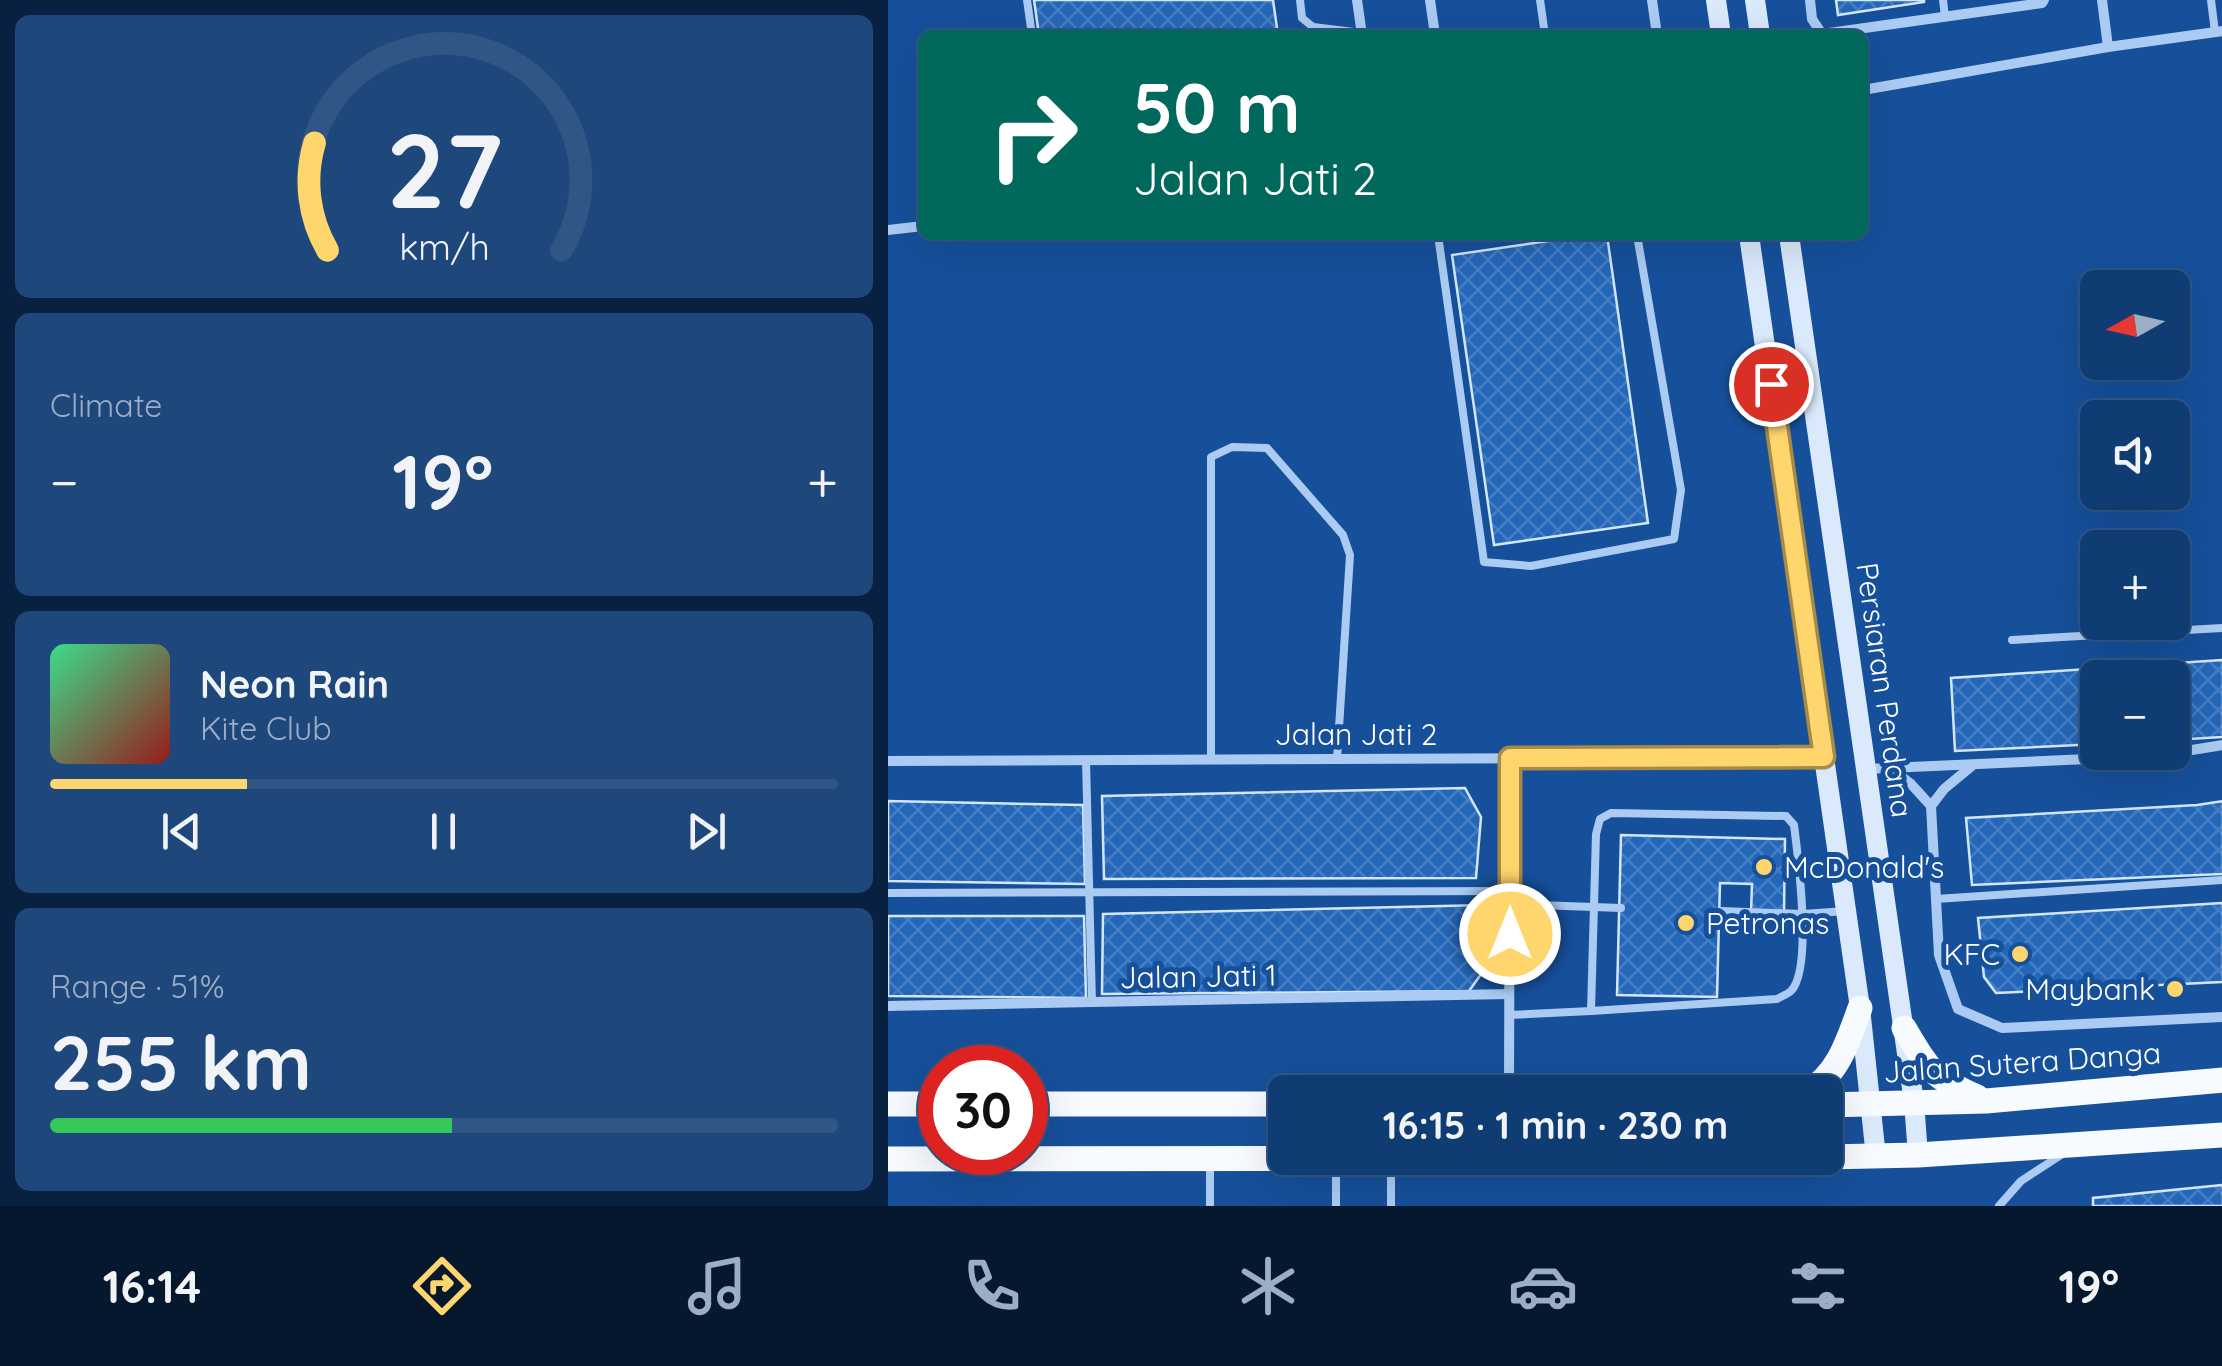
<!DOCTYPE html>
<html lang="en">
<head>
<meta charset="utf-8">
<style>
  body { margin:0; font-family:Quicksand,sans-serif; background:#1e477c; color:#f1f3f6; height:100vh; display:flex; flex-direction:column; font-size:38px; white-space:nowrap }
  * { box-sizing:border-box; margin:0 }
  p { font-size:32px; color:#9cadc5 }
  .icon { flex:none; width:55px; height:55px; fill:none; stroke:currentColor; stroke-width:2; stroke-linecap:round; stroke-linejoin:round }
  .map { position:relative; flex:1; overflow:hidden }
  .sheet { display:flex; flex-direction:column; gap:15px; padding:15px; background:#092140; width:888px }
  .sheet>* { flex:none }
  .guide { position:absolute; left:30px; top:30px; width:950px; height:210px; border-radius:15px; box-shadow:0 10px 40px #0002,0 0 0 2px #305686; background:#00695c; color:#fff; overflow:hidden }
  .needle { width:65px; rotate:262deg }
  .controls { position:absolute; left:1192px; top:270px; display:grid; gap:20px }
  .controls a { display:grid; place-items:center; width:110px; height:110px; border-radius:15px; background:#103c74; box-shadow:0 10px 40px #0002,0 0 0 2px #305686; font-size:50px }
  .speed { position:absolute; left:30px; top:1045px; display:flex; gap:20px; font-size:50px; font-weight:700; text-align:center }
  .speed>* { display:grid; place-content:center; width:130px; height:130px; border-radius:50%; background:#103c74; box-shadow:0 10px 40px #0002,0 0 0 2px #305686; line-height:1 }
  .speed .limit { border:15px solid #d22; background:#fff; color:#111 }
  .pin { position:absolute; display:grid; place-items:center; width:85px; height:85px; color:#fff; margin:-42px; border:5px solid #fff; border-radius:50%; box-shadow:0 2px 10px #0007 }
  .me { position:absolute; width:110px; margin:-55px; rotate:0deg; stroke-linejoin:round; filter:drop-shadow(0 0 8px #0008) }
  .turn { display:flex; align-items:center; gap:35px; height:210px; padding:0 50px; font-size:45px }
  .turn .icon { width:130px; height:130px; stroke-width:2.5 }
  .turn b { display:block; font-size:70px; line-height:85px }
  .big { font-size:75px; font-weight:700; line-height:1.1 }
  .sheet .card { flex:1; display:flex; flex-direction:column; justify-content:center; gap:15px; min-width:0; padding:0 35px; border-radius:15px; background:#1e477c }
  .sheet .dial { align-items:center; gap:0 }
  .dial svg { height:260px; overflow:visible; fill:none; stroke:#305686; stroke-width:7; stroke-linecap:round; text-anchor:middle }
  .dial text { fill:#f1f3f6; stroke:none }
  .song { display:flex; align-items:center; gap:30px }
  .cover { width:120px; height:120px; border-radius:15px; background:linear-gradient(135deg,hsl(150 70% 55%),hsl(0 70% 35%)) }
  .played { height:10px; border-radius:5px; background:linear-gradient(90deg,#ffd56d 25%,#305686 25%) }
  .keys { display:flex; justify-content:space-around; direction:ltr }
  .heat { display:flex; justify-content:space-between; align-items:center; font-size:55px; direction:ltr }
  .charge { height:15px; border-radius:8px; background:linear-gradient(90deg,#34c759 51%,#305686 0) }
  .trip { position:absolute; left:380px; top:1075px; width:575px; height:100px; border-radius:15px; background:#103c74; box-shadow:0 10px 40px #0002,0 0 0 2px #305686; font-weight:700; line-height:100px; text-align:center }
  .tabs { display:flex; height:160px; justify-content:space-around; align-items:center; background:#06182e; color:#9cadc5 }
  .tabs .icon { width:70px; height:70px }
  .tabs .selected { color:#ffd56d }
  .tabs b { font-size:45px; color:#f1f3f6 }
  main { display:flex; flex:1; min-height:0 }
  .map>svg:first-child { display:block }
  .building { fill:url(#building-cross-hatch); stroke:#d3e6fd; stroke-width:2.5 }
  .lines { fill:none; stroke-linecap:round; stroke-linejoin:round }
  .lane { stroke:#abcbf2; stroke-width:8 }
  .street { stroke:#abcbf2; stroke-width:10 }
  .secondary { stroke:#dae9fc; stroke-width:20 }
  .primary { stroke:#f7faff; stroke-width:25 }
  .route-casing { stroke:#a68a47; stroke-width:25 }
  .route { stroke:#ffd56d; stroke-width:18 }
  .poi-dot { fill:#ffd56d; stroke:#16509b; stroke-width:4 }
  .labels { text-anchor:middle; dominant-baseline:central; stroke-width:10; stroke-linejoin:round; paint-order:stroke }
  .street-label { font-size:30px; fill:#fff; stroke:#16509b }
  .poi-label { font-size:30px; fill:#fff; stroke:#16509b; text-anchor:start }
</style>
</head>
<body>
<main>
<section class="sheet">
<div class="card dial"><svg viewBox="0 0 100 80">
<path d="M14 69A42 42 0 1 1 86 69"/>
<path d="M14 69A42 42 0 0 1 10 36" stroke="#ffd56d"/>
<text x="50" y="56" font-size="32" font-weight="700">27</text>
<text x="50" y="72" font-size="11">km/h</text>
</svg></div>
<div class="card"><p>Climate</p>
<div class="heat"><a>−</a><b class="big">19°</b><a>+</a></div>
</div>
<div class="card">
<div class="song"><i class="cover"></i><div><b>Neon Rain</b><p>Kite Club</p></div></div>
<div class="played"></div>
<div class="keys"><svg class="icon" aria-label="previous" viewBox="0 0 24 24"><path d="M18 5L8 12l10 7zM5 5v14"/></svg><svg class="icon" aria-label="pause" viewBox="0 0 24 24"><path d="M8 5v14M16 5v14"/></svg><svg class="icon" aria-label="next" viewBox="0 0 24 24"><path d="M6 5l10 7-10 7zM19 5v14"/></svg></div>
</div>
<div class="card"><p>Range · 51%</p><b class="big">255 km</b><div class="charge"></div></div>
</section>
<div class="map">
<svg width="1335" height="1206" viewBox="0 0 1335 1206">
  <defs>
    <pattern id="building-cross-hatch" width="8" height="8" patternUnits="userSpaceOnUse" patternTransform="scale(2.5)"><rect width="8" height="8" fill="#2467b9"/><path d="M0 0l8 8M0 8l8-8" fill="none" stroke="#457ec4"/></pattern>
  </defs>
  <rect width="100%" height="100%" fill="#16509b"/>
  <g class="building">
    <path d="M146,0H385L390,35H151Z"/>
    <path d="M948,0H1036V2L950,15Z"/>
    <path d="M701,235H719L760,523L606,545L564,255Z"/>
    <path d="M1335,660V737L1285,740V678H1210V744L1067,751L1063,678Z"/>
    <path d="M577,788L593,817L588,878L216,879L214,796Z"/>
    <path d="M0,801L195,805L197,884L0,881Z"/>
    <path d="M1335,801V874L1084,885L1078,818L1309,805Z"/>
    <path d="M733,835L897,839L896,913L863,912L864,884L832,883L829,997L729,995Z"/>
    <path d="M1335,903V982L1108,993L1096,977L1090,918Z"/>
    <path d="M597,905L599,966L581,991L214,994L215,914Z"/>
    <path d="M0,916H196L198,998L0,996Z"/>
    <path d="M1335,1185V1206H1205V1198Z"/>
  </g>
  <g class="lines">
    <g class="lane">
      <path d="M139,0L144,35"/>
      <path d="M412,0L414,18L425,27L474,33"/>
      <path d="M652,0L657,35"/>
      <path d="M1055,0L1057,17"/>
      <path d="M1323,0L1327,32"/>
      <path d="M550,235L596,562L643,566L786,539L793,490L749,235"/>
      <path d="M1124,640L1335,628"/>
      <path d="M198,760L204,1003"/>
      <path d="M323,760V457L344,447L379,448L455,535L462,555L449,759"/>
      <path d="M723,813L898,816L906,825C910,857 925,968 903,991C902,992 891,998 889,999L703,1011L708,834L712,819Z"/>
      <path d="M0,893L622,891"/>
      <path d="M1048,899L1335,880"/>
      <path d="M622,904L733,908"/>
      <path d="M833,911L915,914L958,911"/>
      <path d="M621,1015L703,1011"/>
      <path d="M322,1206V1166"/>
      <path d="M448,1206V1163"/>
      <path d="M503,1206V1161"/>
      <path d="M1111,1206L1133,1181L1173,1155"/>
    </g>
    <g class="street">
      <path d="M469,0L474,35"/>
      <path d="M542,0L547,35"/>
      <path d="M764,0L769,35"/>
      <path d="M922,0L924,19L934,34L1154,3L1156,0"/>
      <path d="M1214,0L1220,47"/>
      <path d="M975,90L1220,47L1335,31"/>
      <path d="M0,230L35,226"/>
      <path d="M0,761L936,757"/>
      <path d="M1002,768L1023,784L1043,806L1051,955L1070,1009L1114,1028L1335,1017"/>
      <path d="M978,769L1267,756L1335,745"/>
      <path d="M1043,806L1056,789L1085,765"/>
      <path d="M0,1006L621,994"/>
      <path d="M621,1092L622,758"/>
    </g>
    <g class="secondary">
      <path d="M828,0L833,35"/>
      <path d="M867,0L872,35"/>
      <path d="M861,235L972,1008L988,1157"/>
      <path d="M901,235L1026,1102L1030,1155"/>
    </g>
    <g class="primary">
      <path d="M1016,1028C1041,1070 1044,1077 1089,1097"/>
      <path d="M919,1092C950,1075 960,1041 972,1008"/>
      <path d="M0,1104H52"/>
      <path d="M138,1104H398"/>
      <path d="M938,1105L1098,1101L1335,1080"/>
      <path d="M938,1157L1030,1155L1335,1135"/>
      <path d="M0,1159L776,1158"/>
    </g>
  </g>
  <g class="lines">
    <g class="route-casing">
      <path id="route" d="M622,934V758L936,757L883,384"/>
    </g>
    <use href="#route" class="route"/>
  </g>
  <g class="poi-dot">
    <circle cx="876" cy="867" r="10"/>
    <circle cx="798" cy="923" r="10"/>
    <circle cx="1132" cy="954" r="10"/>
    <circle cx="1287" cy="989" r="10"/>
  </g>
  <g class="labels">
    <g class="street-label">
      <text transform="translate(997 690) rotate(82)">Persiaran Perdana</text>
      <text x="468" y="734">Jalan Jati 2</text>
      <text transform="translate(310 976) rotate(-1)">Jalan Jati 1</text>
      <text transform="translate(1134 1062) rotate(-4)">Jalan Sutera Danga</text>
    </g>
    <g class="poi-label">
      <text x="896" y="867">McDonald's</text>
      <text x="818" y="923">Petronas</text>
      <text x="1112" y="954" text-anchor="end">KFC</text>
      <text x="1267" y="989" text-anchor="end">Maybank</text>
    </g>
  </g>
</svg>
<div class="controls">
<a><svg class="needle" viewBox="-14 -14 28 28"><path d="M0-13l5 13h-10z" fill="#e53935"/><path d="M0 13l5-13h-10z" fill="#9cadc5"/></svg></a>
<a><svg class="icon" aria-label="sound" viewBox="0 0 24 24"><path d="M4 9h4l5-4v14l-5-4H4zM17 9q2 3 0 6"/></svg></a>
<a>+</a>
<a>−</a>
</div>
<div class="speed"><div class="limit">30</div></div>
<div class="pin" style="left:883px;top:384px;background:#d93025"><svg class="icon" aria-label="arrive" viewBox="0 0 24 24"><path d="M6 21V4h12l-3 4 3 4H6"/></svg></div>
<svg class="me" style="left:622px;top:934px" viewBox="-20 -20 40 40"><circle r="17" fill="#ffd56d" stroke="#fff" stroke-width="3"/><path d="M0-11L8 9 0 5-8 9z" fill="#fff"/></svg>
<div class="trip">16:15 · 1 min · 230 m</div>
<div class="guide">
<div class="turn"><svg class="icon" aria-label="right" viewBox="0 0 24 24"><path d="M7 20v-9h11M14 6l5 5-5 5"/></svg><div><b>50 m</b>Jalan Jati 2</div></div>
</div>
</div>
</main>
<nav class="tabs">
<b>16:14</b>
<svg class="icon selected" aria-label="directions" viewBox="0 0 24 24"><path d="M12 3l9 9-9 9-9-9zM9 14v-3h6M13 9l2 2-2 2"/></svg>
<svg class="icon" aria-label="music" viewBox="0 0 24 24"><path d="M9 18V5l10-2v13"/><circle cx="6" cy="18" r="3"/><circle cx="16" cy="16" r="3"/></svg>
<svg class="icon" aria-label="phone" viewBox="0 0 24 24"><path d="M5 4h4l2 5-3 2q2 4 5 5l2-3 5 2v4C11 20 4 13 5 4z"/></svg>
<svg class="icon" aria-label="climate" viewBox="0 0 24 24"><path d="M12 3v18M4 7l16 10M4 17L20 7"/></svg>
<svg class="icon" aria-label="car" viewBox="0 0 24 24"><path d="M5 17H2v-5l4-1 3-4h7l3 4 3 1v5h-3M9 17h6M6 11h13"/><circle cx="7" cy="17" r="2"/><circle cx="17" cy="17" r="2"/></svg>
<svg class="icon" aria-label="filters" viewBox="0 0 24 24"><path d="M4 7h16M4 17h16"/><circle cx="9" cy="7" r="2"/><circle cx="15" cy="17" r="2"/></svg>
<b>19°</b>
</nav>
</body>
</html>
